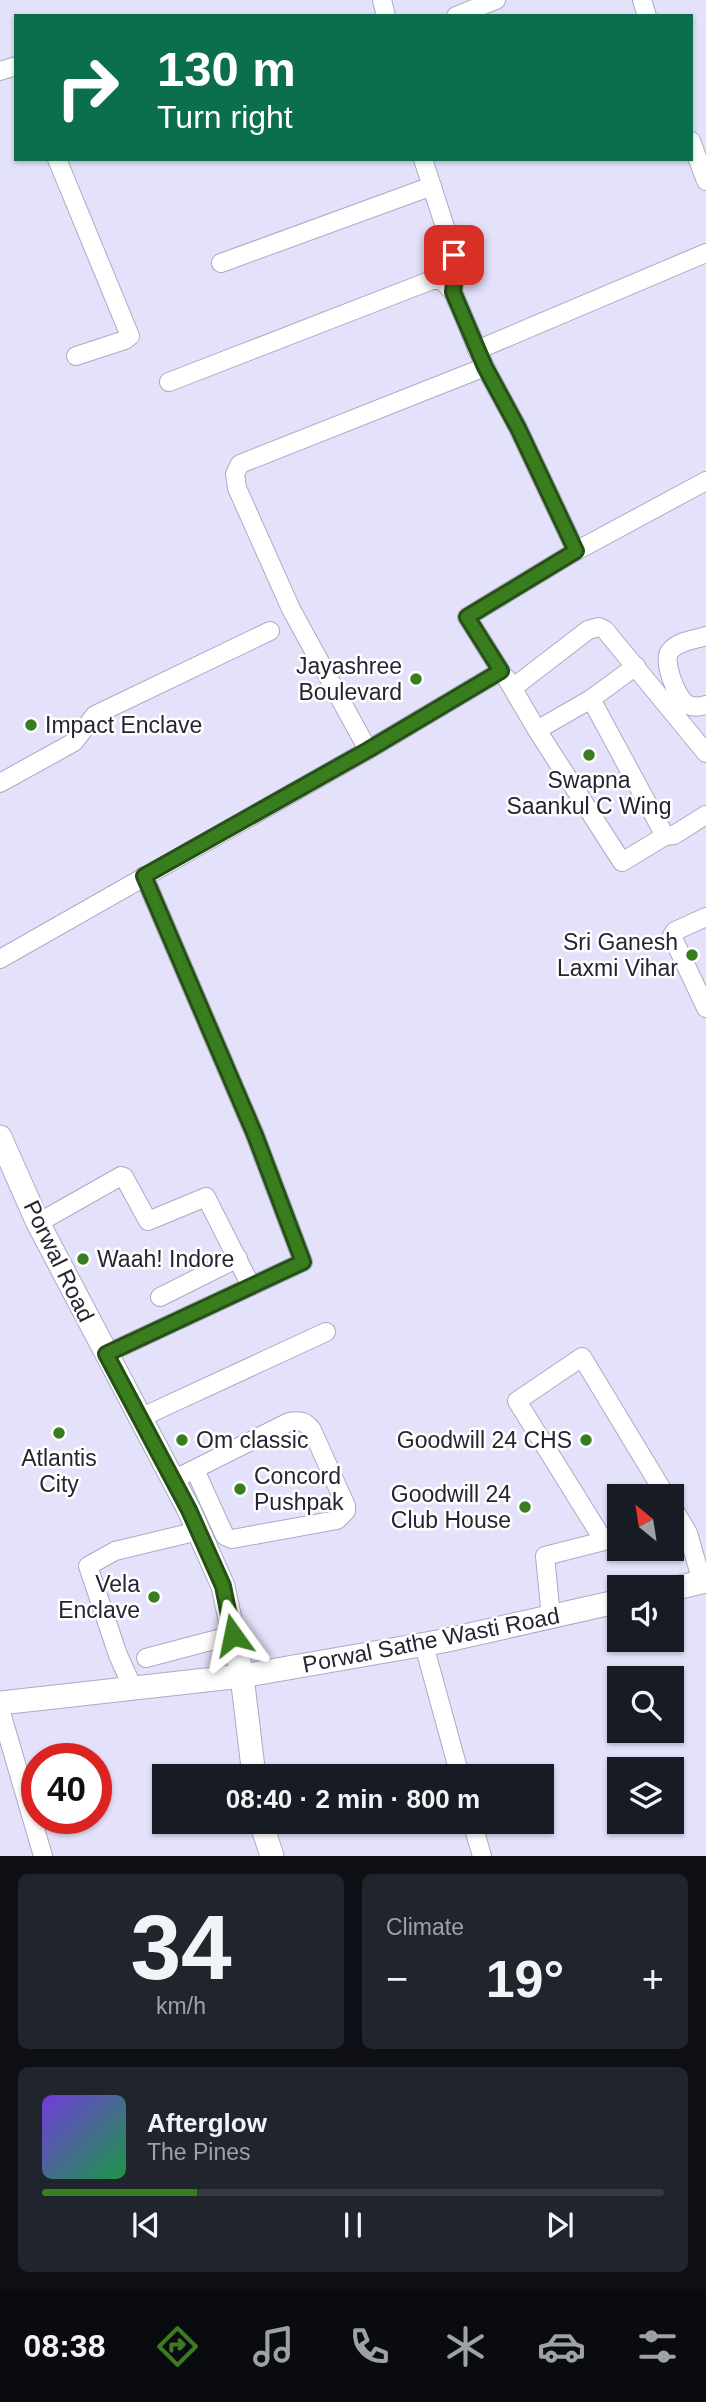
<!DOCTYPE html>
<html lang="en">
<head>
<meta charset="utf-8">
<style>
  body { margin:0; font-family:Arial,sans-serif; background:#20242c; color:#f1f3f6; height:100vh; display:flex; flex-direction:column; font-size:26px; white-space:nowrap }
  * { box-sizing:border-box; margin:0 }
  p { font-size:23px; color:#9ea1a6 }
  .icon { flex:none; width:38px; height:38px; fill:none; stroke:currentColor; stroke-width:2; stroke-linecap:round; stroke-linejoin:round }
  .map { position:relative; height:1856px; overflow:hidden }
  .drawer { display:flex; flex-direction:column; gap:18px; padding:18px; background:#0d0f14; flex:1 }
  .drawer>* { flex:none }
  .top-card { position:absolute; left:14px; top:14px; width:679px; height:147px; border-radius:0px; box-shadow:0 2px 5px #0004; background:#0b6e4f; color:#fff; overflow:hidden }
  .needle { width:46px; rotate:330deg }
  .controls { position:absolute; left:607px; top:1484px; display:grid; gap:14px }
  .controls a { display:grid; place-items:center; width:77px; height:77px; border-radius:0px; background:#171b24; box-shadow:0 2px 5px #0004; font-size:35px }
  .speed { position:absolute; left:21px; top:1743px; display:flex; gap:14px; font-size:35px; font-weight:700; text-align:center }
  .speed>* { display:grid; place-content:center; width:91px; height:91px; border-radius:50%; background:#171b24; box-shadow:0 2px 5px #0004; line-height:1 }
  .speed .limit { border:10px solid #d22; background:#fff; color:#111 }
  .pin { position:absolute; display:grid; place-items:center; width:60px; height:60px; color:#fff; margin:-30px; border-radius:14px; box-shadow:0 4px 10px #0006 }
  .me { position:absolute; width:77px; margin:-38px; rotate:348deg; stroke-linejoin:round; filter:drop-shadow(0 0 5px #0008) }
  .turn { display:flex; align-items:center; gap:24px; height:147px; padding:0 28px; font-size:32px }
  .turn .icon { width:91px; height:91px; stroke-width:2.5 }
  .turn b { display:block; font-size:49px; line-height:60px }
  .big { font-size:52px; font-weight:700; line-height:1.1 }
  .drawer .widget { flex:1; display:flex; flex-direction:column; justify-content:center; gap:10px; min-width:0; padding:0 24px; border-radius:10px; background:#20242c }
  .drawer .dial { align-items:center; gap:0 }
  .dial b { font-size:91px; line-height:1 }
  .song { display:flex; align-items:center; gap:21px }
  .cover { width:84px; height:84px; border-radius:10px; background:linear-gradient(135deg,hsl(260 70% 55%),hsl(140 70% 35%)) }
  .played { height:7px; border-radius:4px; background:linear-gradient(90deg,#3a7d1e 25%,#363941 25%) }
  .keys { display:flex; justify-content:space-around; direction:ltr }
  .heat { display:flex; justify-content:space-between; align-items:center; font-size:38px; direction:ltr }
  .drawer .tiles { flex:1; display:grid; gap:18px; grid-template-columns:1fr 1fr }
  .widget:last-child { grid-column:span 2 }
  .trip { position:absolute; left:152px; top:1764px; width:402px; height:70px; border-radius:0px; background:#171b24; box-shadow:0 2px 5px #0004; font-weight:700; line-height:70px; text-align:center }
  .tab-bar { display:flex; height:112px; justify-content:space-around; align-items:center; background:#090b0e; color:#9ea1a6 }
  .tab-bar .icon { width:49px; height:49px }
  .tab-bar .active { color:#3a7d1e }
  .tab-bar b { font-size:32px; color:#f1f3f6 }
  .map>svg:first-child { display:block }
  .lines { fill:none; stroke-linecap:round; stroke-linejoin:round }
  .minor-casing { stroke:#aba9c7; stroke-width:20 }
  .tertiary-casing { stroke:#aba9c7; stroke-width:25 }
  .minor { stroke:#fff; stroke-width:18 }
  .tertiary { stroke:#fff; stroke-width:23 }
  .route-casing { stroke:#265114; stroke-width:18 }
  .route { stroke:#3a7d1e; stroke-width:12 }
  .poi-dot { fill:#3a7d1e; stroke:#fff; stroke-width:2.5 }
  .labels { text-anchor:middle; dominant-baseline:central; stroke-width:5; stroke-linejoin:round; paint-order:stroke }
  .poi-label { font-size:23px; fill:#252430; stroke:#fff; text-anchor:end }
  .street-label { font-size:23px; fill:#252430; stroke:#fff }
</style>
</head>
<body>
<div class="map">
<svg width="706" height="1856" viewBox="0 0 706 1856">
  <rect width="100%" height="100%" fill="#e4e2fb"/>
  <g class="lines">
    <g class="minor-casing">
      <g id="minor">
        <path d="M382,0L386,16"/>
        <path d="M642,0L647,16"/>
        <path d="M456,16L496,0"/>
        <path d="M0,71L16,66"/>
        <path d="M691,141L706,181"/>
        <path d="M57,159L130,336L125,340L76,356"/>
        <path d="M423,159L454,255L456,267L453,292L485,367L518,428L576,551"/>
        <path d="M221,263L432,186"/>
        <path d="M477,350L706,253"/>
        <path d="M169,382L432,280H442L453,292"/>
        <path d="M706,636C694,640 678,641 670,651C662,660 676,695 685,703C691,708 698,707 706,705"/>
        <path d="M507,679L537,730L591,699L636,666"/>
        <path d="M514,687L588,630L599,627L605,630L706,753"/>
        <path d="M591,699L665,836L674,835L706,815"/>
        <path d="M537,730L622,862L665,836"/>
        <path d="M368,750L291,609L237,488L235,474L240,464L485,367"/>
        <path d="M0,783L74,742L95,715L270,631"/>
        <path d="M706,917L675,931L672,936L706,1008"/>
        <path d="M0,959L368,750L501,671L467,617L576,551L706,481"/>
        <path d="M38,1223L121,1176L124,1177L148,1221L206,1197L251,1286"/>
        <path d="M160,1297L238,1258"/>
        <path d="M106,1354L303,1262L255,1135L144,876"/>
        <path d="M140,1418L326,1332"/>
        <path d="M173,1480L289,1422C300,1420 305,1421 312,1430L346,1506V1511L337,1520L232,1539L225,1536L195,1470"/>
        <path d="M672,1506L688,1533L702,1582"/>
        <path d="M551,1617L545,1556L604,1541L517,1401L582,1357L666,1496"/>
        <path d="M424,1645L460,1776"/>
        <path d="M146,1658L233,1635"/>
        <path d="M133,1688L118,1655L88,1566L115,1551L198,1531"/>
        <path d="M0,1709L43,1856"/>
        <path d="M472,1822L482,1856"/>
      </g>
    </g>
    <g class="tertiary-casing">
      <g id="tertiary">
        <path d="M0,1137L38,1223L189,1510L223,1586L242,1676L254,1776"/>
        <path d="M672,1589L706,1581"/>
        <path d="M0,1703L242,1676L443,1641L620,1601"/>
        <path d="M261,1822L272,1856"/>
      </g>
    </g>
    <use href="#minor" class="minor"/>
    <use href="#tertiary" class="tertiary"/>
  </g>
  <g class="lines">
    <g class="route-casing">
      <path id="route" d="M233,1635L223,1586L189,1510L106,1354L303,1262L255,1135L144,876L368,750L501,671L467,617L576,551L518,428L485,367L453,292L456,267L454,255"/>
    </g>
    <use href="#route" class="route"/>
  </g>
  <g class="poi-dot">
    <circle cx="416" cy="679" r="7"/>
    <circle cx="31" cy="725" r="7"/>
    <circle cx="589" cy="755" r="7"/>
    <circle cx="692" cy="955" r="7"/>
    <circle cx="83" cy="1259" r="7"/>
    <circle cx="59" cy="1433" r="7"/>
    <circle cx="182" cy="1440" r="7"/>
    <circle cx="586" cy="1440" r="7"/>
    <circle cx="240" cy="1489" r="7"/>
    <circle cx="525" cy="1507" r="7"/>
    <circle cx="154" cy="1597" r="7"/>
  </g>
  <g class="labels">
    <g class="poi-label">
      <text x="402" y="666">Jayashree<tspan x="402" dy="26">Boulevard</tspan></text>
      <text x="45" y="725" text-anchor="start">Impact Enclave</text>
      <text x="589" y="780" text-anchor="middle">Swapna<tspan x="589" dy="26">Saankul C Wing</tspan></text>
      <text x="678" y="942">Sri Ganesh<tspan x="678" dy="26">Laxmi Vihar</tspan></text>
      <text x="97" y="1259" text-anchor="start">Waah! Indore</text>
      <text x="196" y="1440" text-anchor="start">Om classic</text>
      <text x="572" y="1440">Goodwill 24 CHS</text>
      <text x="59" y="1458" text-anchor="middle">Atlantis<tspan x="59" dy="26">City</tspan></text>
      <text x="254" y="1476" text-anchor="start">Concord<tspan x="254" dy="26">Pushpak</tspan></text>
      <text x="511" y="1494">Goodwill 24<tspan x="511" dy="26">Club House</tspan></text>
      <text x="140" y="1584">Vela<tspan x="140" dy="26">Enclave</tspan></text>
    </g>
    <g class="street-label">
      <text transform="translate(59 1261) rotate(64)">Porwal Road</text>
      <text transform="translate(431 1640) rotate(-11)">Porwal Sathe Wasti Road</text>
    </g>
  </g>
</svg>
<div class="controls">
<a><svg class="needle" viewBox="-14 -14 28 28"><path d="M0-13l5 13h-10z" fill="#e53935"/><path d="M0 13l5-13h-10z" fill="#9ea1a6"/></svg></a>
<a><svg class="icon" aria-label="sound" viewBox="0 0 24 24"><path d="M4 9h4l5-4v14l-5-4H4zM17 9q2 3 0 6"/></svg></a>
<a><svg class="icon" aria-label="search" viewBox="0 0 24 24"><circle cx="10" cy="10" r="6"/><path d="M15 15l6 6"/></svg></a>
<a><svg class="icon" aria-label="layers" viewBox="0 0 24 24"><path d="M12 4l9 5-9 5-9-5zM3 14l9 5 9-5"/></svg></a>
</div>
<div class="speed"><div class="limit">40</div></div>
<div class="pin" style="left:454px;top:255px;background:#d93025"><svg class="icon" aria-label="arrive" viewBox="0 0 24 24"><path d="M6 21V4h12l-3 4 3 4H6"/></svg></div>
<svg class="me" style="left:233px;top:1635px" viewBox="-20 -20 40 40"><path d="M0-17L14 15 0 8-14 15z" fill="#3a7d1e" stroke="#fff" stroke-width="4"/></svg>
<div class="trip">08:40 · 2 min · 800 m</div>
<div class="top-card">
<div class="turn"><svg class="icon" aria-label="right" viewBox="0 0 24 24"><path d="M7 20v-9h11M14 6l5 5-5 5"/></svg><div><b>130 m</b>Turn right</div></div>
</div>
</div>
<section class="drawer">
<div class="tiles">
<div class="widget dial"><b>34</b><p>km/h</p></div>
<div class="widget"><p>Climate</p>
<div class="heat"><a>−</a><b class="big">19°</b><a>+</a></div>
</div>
<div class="widget">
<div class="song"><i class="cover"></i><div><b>Afterglow</b><p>The Pines</p></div></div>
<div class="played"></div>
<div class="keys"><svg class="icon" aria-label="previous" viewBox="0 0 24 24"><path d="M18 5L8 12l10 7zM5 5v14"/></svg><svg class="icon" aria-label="pause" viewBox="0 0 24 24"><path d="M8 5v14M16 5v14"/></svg><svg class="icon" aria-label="next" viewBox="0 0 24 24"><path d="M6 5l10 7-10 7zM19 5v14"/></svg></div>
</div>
</div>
</section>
<nav class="tab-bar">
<b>08:38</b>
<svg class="icon active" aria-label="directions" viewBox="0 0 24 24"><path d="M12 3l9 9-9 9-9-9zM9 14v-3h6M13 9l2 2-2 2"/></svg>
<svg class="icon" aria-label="music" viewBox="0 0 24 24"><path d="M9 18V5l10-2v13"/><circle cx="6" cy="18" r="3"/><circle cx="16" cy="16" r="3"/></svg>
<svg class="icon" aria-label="phone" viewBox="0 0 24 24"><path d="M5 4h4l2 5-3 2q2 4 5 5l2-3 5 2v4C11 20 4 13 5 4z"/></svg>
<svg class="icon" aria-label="climate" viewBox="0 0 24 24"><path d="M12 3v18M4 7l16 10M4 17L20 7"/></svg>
<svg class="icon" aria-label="car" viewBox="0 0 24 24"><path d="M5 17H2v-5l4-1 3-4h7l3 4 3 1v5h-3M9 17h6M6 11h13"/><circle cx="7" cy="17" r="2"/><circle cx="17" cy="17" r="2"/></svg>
<svg class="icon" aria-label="filters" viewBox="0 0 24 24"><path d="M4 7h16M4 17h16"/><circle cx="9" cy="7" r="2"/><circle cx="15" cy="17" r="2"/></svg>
</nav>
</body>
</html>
